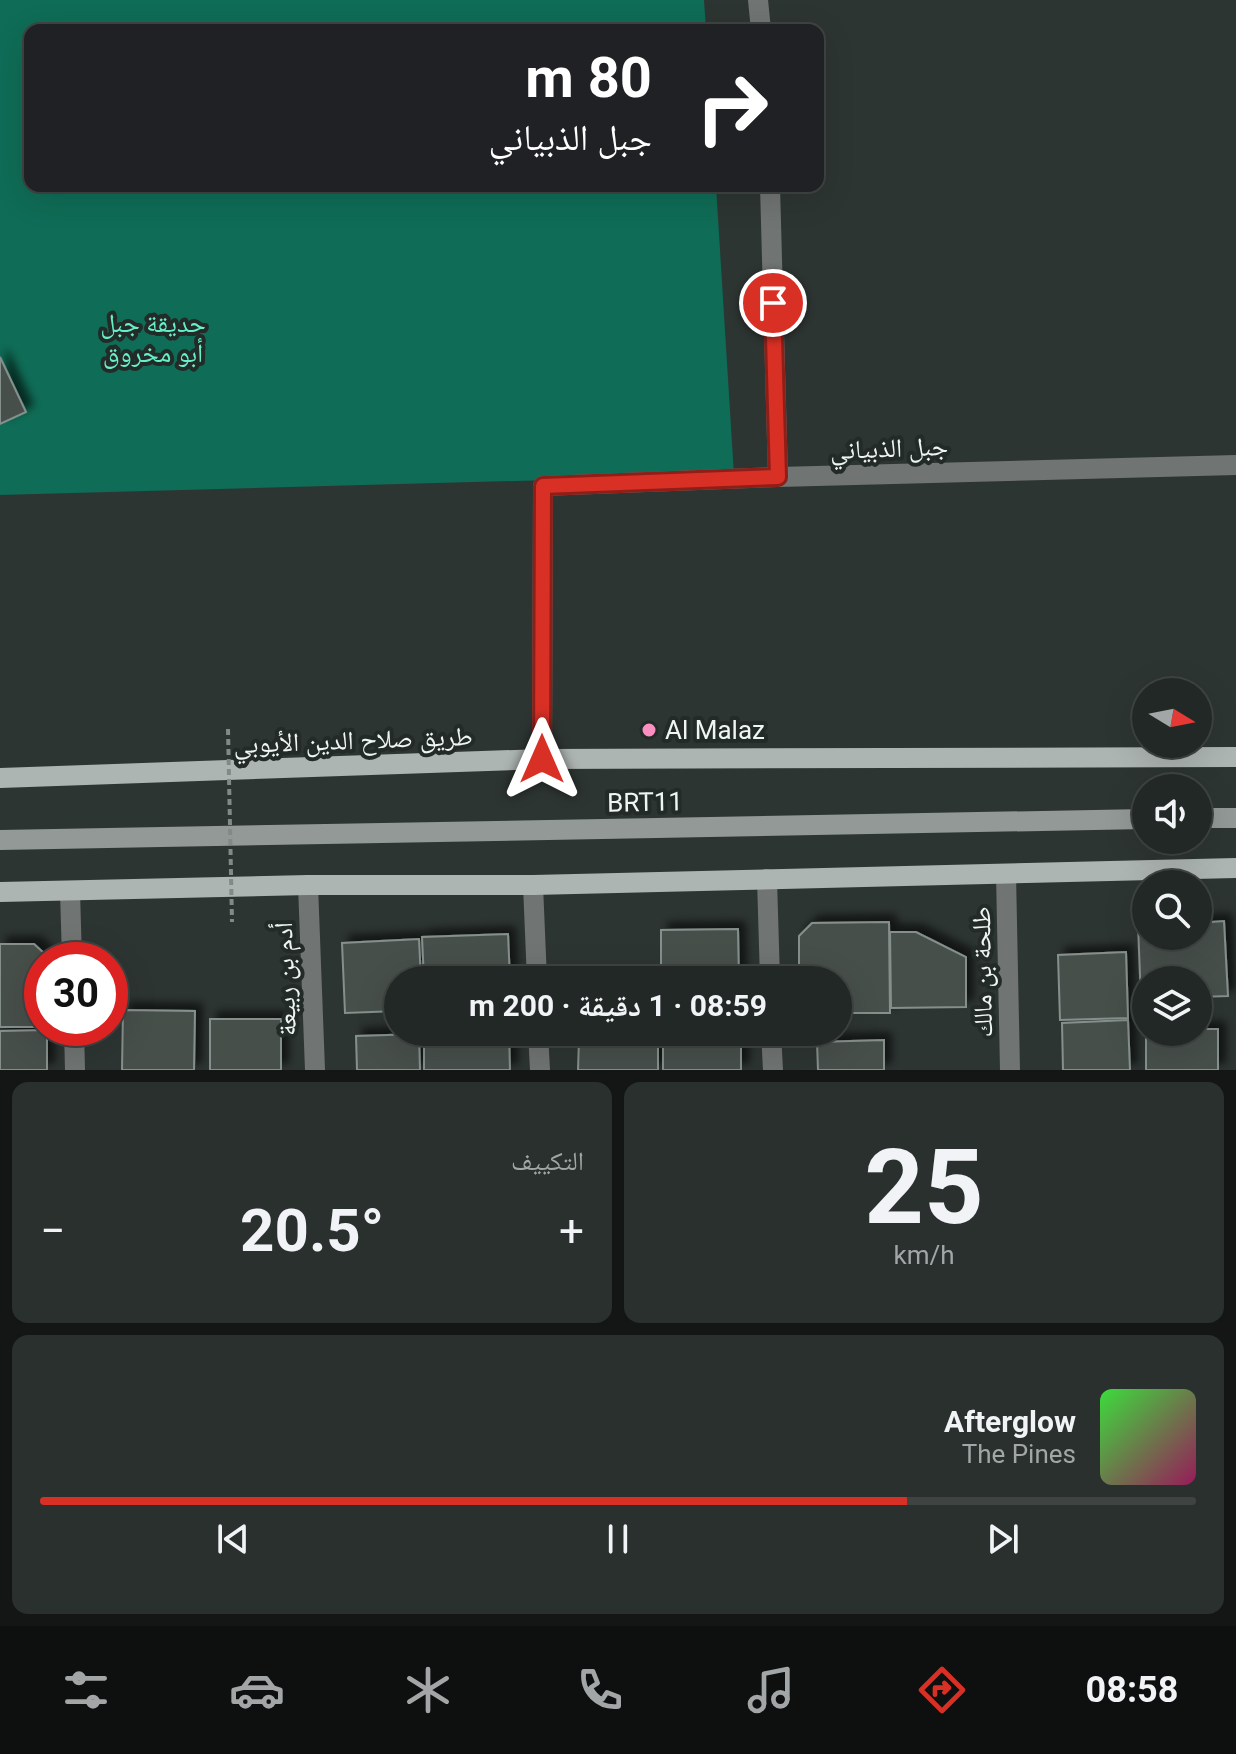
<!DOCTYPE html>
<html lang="ar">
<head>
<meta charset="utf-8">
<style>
  body { margin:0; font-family:Roboto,"Noto Naskh Arabic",sans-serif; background:#2a302e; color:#f1f3f6; direction:rtl; height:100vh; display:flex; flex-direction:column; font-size:30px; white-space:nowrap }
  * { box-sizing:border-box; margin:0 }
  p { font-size:26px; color:#a2a6a7 }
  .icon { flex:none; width:44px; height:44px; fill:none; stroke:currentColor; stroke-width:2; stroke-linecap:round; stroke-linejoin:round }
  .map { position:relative; height:1070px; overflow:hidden; direction:ltr }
  .sheet { display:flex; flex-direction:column; gap:12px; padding:12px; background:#131615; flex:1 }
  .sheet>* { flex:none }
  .hud { position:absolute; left:24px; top:24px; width:800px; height:168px; border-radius:16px; box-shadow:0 8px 32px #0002,0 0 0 2px #3f4443; direction:rtl; background:#202124; color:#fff; overflow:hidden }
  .needle { width:52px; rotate:100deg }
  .controls { position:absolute; left:1132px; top:678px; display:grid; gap:16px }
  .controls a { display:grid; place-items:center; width:80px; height:80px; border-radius:50%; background:#222826; box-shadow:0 8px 32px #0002,0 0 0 2px #3f4443; font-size:40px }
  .speed { position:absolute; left:24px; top:942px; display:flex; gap:16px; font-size:40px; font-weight:700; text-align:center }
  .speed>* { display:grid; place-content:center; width:104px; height:104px; border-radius:50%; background:#222826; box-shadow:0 8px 32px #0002,0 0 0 2px #3f4443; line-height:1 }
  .speed .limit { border:12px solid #d22; background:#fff; color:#111 }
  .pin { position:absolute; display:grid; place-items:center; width:68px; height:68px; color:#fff; margin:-34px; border:4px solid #fff; border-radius:50%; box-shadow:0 2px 8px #0007 }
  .me { position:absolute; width:88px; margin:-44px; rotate:0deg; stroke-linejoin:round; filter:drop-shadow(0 0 6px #0008) }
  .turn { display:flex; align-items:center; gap:28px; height:168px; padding:0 40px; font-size:36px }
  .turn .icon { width:104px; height:104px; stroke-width:2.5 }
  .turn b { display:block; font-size:56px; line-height:68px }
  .big { font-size:60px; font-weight:700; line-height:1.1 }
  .sheet .widget { flex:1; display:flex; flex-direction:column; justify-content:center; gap:12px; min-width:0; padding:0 28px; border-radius:16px; background:#2a302e }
  .sheet .dial { align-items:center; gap:0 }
  .dial b { font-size:104px; line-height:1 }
  .song { display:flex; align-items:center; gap:24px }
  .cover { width:96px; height:96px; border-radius:12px; background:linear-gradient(135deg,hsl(120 70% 55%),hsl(330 70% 35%)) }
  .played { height:8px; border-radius:4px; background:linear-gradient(90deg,#d93025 75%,#3f4443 75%) }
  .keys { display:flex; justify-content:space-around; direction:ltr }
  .heat { display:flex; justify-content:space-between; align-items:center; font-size:44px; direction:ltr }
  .sheet .tiles { flex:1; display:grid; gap:12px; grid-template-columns:1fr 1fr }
  .widget:last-child { grid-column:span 2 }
  .trip { position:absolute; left:384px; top:966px; width:468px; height:80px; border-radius:40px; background:#222826; box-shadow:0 8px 32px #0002,0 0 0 2px #3f4443; font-weight:700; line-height:80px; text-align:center; direction:rtl }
  .tabs { display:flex; height:128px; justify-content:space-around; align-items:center; background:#0e100f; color:#a2a6a7 }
  .tabs .icon { width:56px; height:56px }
  .tabs .selected { color:#d93025 }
  .tabs b { font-size:36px; color:#f1f3f6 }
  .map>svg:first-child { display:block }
  .green { fill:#0f6c56 }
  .building { fill:#47504c; stroke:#858f8b; stroke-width:2; filter:url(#shadow) }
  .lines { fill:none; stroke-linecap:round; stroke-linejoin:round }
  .street { stroke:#707473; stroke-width:20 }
  .secondary { stroke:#929996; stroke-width:20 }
  .primary { stroke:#adb5b2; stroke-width:20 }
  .path-bridge { stroke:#828986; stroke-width:4; stroke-dasharray:6 4; stroke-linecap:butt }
  .route-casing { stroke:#8d1f18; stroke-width:20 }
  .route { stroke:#d93025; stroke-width:14 }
  .poi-dot { fill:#fc8fc2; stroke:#232b28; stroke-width:3 }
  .labels { text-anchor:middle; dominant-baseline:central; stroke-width:8; stroke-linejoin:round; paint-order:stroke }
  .park-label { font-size:26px; fill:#66f0c9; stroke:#232b28 }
  .street-label { font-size:26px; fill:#eff5f3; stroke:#232b28 }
  .poi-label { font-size:26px; fill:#eff5f3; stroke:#232b28; text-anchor:start }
</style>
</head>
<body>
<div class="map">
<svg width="1236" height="1070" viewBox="0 0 1236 1070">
  <defs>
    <filter id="shadow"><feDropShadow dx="7" dy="-7" stdDeviation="4" flood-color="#0009"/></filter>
  </defs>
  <rect width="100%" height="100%" fill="#2d3532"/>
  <path class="green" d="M0,0H704L706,30H30V186H716L734,475L0,495Z"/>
  <g class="building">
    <path d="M0,357L26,412L0,424Z"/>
    <path d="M1224,921L1228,996L1198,997V980H1146V1000H1141L1138,925H1146V936H1198V923Z"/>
    <path d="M889,922L890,1013H838V980H799V936L812,923Z"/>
    <path d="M738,929L739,980H661V930Z"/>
    <path d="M890,932H916L966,957V1007L891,1008Z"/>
    <path d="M508,934L510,980H424L422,937Z"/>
    <path d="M419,939L421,980H398V1011L345,1013L342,943Z"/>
    <path d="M0,944H34L45,954V960H42V1027H0Z"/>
    <path d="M1126,952L1128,1018L1060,1020L1058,955Z"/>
    <path d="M123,1010L195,1011L194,1070H122Z"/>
    <rect x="210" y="1019" width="71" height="51"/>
    <path d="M1128,1020L1130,1070H1063L1062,1023Z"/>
    <path d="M1146,1029V1032H1198V1029H1218V1070H1146Z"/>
    <path d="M47,1030V1070H0V1031Z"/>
    <path d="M424,1032H509L510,1070H424Z"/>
    <path d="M419,1034L420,1070H357L356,1036Z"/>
    <path d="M741,1036V1070H663V1037Z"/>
    <path d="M579,1039H658V1070H578Z"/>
    <path d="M884,1040V1070H818L817,1042Z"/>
  </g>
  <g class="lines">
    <g class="street">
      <path d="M758,0L761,30"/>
      <path d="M770,186L778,477"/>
      <path d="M542,759L543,486L778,477L1236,465"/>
      <path d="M1006,874L1010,1070"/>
      <path d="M767,879L770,980"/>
      <path d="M308,885L315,1070"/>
      <path d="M533,885L537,980"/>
      <path d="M70,891L72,960"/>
      <path d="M74,1028L75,1070"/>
      <path d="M538,1032L540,1070"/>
      <path d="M771,1032L773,1070"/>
    </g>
    <g class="secondary">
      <path d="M1198,818H1236"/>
      <path d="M0,840L1146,819"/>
    </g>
    <g class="primary">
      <path d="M0,778L542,759L1236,757"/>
      <path d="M0,892L308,885H533L1236,868"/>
    </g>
    <path class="path-bridge" d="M228,729L232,922"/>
  </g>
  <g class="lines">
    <g class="route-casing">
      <path id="route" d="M542,759L543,486L778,477L773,303"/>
    </g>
    <use href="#route" class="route"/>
  </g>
  <circle class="poi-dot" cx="649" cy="730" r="8"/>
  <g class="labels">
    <g class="park-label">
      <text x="153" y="323">حديقة جبل<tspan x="153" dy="30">أبو مخروق</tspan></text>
    </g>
    <g class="street-label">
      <text transform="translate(889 448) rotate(-2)">جبل الذبياني</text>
      <text transform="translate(353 740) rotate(-2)">طريق صلاح الدين الأيوبي</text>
      <text transform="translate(645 802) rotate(-1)">BRT11</text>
      <text transform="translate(982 972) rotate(-91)">طلحة بن مالك</text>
      <text transform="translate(285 979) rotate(-92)">أدم بن ربيعة</text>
    </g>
    <g class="poi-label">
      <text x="665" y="730">Al Malaz</text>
    </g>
  </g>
</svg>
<div class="controls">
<a><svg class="needle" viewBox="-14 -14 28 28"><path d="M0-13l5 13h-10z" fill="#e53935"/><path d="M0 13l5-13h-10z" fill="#a2a6a7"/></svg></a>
<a><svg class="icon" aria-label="sound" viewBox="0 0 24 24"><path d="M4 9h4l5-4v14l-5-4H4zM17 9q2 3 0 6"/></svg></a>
<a><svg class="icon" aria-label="search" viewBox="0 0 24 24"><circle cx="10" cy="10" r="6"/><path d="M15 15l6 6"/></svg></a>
<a><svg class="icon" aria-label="layers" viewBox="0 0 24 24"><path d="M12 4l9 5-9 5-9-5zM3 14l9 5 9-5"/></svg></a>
</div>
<div class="speed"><div class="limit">30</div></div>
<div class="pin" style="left:773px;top:303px;background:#d93025"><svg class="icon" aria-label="arrive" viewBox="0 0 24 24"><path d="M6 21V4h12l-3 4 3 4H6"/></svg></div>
<svg class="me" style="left:542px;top:759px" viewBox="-20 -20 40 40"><path d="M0-17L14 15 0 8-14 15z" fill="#d93025" stroke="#fff" stroke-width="4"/></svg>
<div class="trip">08:59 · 1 دقيقة · 200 m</div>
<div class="hud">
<div class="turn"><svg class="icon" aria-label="right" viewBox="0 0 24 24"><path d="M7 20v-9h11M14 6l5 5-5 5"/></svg><div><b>80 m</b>جبل الذبياني</div></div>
</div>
</div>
<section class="sheet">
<div class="tiles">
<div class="widget dial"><b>25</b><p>km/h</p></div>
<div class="widget"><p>التكييف</p>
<div class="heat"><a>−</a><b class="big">20.5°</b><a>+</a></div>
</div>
<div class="widget">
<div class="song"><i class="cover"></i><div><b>Afterglow</b><p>The Pines</p></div></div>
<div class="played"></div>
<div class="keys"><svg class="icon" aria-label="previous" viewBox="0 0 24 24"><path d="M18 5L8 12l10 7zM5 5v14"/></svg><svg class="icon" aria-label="pause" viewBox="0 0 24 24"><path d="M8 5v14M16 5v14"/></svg><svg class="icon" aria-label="next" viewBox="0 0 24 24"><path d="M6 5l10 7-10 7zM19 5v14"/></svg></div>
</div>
</div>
</section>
<nav class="tabs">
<b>08:58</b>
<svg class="icon selected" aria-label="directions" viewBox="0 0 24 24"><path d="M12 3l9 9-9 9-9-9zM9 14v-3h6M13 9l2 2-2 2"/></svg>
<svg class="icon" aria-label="music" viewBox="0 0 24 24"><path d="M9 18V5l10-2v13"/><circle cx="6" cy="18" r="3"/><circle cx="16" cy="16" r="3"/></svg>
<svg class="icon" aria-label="phone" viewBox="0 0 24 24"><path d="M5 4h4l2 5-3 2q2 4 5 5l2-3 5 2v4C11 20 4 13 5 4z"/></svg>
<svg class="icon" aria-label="climate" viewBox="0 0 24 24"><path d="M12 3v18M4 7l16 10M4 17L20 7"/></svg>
<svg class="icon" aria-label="car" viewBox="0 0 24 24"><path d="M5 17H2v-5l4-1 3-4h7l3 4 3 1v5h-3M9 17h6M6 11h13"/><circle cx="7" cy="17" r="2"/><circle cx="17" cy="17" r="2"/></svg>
<svg class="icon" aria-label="filters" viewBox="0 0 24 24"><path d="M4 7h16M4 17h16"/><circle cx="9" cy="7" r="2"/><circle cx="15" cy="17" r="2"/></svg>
</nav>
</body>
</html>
